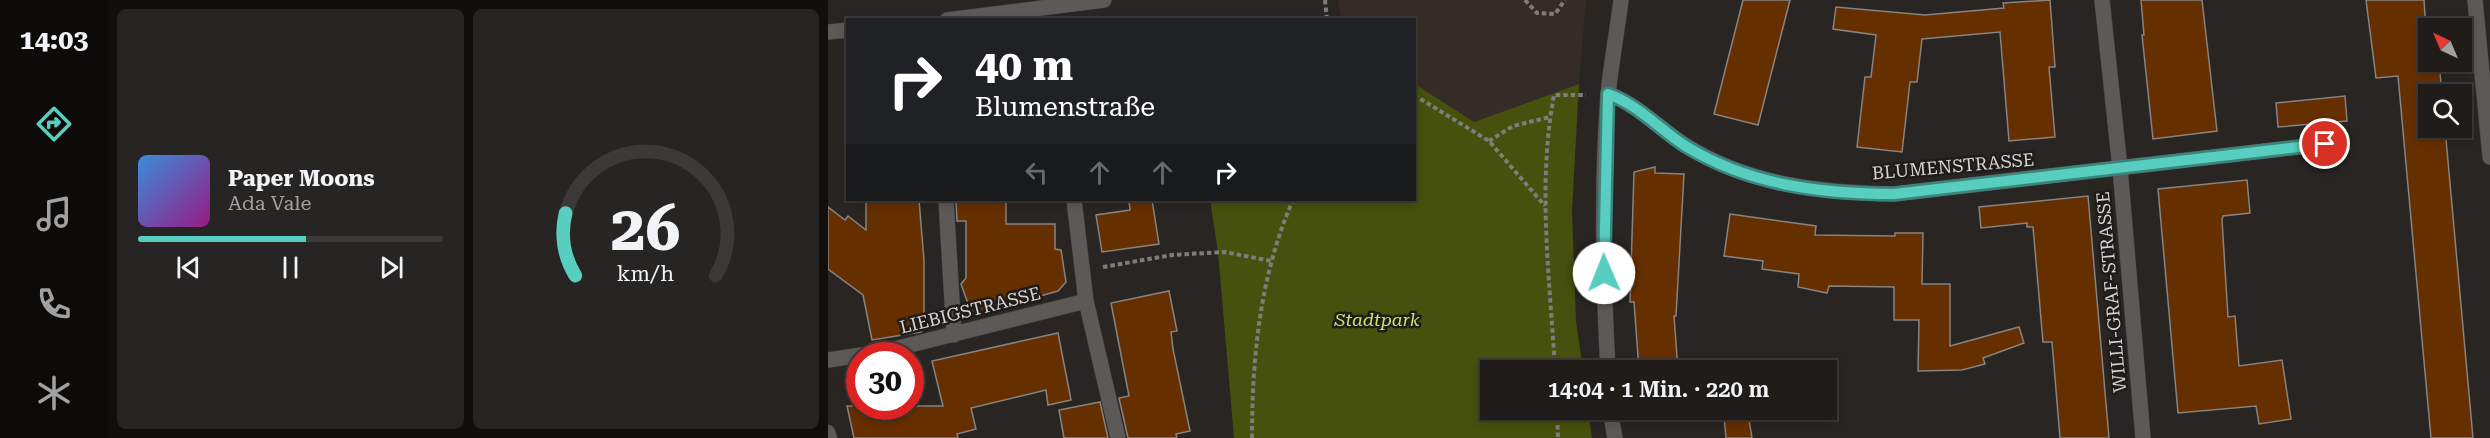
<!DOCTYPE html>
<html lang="de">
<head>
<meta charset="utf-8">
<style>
  body { margin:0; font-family:"Roboto Serif",serif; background:#272523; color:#f1f3f6; height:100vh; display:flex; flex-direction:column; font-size:22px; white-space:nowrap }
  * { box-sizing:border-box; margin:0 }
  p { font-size:20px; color:#a1a1a2 }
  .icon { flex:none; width:33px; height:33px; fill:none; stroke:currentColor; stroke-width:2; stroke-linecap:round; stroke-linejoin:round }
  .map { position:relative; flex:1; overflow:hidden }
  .sheet { display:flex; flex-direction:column; gap:9px; padding:9px; background:#110f0e; width:720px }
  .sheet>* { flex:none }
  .top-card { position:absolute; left:18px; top:18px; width:570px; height:183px; border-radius:0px; box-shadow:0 3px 9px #0003,0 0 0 2px #3c3a39; background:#202124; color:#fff; overflow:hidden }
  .needle { width:39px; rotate:316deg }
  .tools { position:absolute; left:1590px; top:18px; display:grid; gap:12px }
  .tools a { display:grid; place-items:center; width:54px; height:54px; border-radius:0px; background:#1f1c1a; box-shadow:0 3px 9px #0003,0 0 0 2px #3c3a39; font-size:30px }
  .speed { position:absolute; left:18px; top:342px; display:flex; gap:12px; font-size:30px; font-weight:700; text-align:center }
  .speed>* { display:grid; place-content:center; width:78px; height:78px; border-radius:50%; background:#1f1c1a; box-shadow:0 3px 9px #0003,0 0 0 2px #3c3a39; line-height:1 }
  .speed .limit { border:9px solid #d22; background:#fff; color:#111 }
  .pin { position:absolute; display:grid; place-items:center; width:51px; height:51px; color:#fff; margin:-26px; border:3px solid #fff; border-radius:50%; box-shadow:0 2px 6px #0007 }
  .me { position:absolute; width:66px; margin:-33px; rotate:359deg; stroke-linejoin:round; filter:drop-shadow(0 0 4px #0008) }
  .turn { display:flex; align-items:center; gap:21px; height:126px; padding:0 30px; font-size:27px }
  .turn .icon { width:78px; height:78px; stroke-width:2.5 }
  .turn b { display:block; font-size:42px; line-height:51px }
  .lanes { display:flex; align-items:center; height:57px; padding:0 30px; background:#0003; justify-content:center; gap:30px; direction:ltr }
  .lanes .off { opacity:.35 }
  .sheet .card { flex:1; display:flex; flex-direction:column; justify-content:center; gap:9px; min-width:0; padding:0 21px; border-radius:9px; background:#272523 }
  .sheet .dial { align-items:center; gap:0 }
  .dial svg { height:156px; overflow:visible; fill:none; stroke:#3c3a39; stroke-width:7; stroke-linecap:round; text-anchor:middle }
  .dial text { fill:#f1f3f6; stroke:none }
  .song { display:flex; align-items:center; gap:18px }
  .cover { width:72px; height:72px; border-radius:9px; background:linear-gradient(135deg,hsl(210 70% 55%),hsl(310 70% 35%)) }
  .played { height:6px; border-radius:3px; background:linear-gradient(90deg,#58cec1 55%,#3c3a39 55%) }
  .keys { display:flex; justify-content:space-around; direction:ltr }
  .sheet .tiles { flex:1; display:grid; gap:9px; grid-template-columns:repeat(2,1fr) }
  .trip { position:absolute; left:652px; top:360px; width:357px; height:60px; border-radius:0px; background:#1f1c1a; box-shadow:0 3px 9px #0003,0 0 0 2px #3c3a39; font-weight:600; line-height:60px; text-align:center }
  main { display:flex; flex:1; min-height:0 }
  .tabs { display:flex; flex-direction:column; width:108px; justify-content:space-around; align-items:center; background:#0c0b0a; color:#a1a1a2 }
  .tabs .icon { width:42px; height:42px }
  .tabs .current { color:#58cec1 }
  .tabs b { font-size:27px; color:#f1f3f6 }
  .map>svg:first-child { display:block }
  .built { fill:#362c27 }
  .green { fill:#45510c }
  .building { fill:#662f00; stroke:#878380; stroke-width:1.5 }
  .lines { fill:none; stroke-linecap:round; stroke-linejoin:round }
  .lane-casing { stroke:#454140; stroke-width:15 }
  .street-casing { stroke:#454140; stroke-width:16 }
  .path { stroke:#7f7c7b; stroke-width:4; stroke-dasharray:4.5 3; stroke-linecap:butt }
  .lane { stroke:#5d5957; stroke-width:14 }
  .street { stroke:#5d5957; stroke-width:15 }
  .route-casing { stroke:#39867d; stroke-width:15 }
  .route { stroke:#58cec1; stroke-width:10 }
  .labels { text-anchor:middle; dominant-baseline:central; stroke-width:5; stroke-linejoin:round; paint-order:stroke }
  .street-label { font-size:18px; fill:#d6d4d3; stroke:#1f1c1a }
  .park-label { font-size:18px; font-style:italic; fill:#cbe56d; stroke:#1f1c1a }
</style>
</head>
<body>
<main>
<nav class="tabs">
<b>14:03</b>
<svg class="icon current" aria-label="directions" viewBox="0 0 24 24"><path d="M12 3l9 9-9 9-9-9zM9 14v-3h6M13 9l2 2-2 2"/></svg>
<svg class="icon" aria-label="music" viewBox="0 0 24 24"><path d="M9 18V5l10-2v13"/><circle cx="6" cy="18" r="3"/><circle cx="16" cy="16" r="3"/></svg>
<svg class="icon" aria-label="phone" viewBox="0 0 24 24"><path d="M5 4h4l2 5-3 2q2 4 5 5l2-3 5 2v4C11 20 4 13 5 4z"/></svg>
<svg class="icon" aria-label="climate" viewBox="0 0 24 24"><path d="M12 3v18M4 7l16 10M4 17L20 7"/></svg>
</nav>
<section class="sheet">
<div class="tiles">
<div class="card">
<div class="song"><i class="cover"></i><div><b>Paper Moons</b><p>Ada Vale</p></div></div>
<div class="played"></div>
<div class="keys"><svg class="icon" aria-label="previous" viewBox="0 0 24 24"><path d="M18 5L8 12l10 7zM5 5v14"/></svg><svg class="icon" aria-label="pause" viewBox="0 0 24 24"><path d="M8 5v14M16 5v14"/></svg><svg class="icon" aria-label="next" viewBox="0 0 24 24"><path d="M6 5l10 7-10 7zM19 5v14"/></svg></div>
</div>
<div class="card dial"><svg viewBox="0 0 100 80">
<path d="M14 69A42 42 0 1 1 86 69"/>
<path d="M14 69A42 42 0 0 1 9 37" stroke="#58cec1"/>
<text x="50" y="56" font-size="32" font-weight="700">26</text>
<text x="50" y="72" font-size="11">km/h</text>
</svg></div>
</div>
</section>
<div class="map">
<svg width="1662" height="438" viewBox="0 0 1662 438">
  <rect width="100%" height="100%" fill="#292523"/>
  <path class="built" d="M510,0H758L751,84L646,122L587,84L586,20L513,19Z"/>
  <path class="green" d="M587,84L646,122L751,84L744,211L748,321L755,370H663V410H760L764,438H406L390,252L382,200H586Z"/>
  <g class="building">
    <path d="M915,0H962L930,125L886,114Z"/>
    <path d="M1222,0L1227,67H1221L1227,137L1181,141L1172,32L1094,39L1089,82H1082L1074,152L1029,147L1037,77H1043L1048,35L1005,29L1008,7L1097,15L1176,8L1175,3Z"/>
    <path d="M1313,0H1374L1389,131L1325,139L1314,35H1316Z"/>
    <path d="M1538,0H1596L1600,62H1611L1614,94H1600V128H1617L1645,438H1603L1570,76L1548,78Z"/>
    <path d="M1517,96L1519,121L1450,127L1448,103Z"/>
    <path d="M827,167V173L856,174L848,316H846L850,370H811L806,302H802L806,172Z"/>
    <path d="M1419,180L1422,213L1395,216L1394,220L1400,317L1407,316L1411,366L1454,360L1463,419L1431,424L1428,406L1350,413L1330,189Z"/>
    <path d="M1260,196L1281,438H1232L1224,342H1215L1205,227H1199V223L1153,228L1151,207Z"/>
    <path d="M38,200H91L96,260V329L93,332L44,340L35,295L0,269V207L17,220L20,216L38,230Z"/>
    <path d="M128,200H178V224H227V249L233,250L238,282L230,291L144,315L133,284L138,278V221H129Z"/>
    <path d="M301,200H324L331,244L274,252L268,215L302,210Z"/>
    <path d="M902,214L988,226L987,235L1067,236V233H1095L1094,284H1122V346L1191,327L1196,343L1155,358L1157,364L1134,370L1090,371L1091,320H1066V287L1001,286L999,293L970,287L971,274L934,269L935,261L896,256Z"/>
    <path d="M341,291L349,331L343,332L345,349L362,431L348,434L349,438H300L291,398L301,396L283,303Z"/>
    <path d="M230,333L243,400L220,405L218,390L143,408L148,429L129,434L130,438H26L19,406H115L104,361Z"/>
    <path d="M272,402L280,438H236L231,410Z"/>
    <path d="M920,414L924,438H898L896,417Z"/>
  </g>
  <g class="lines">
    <g class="lane-casing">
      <path id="lane" d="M0,432L2,438"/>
    </g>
    <g class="street-casing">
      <g id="street">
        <path d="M1274,0L1292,168L1315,438"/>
        <path d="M1647,0L1662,157"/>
        <path d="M119,20L276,0"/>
        <path d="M0,32L20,30"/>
        <path d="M780,94C811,105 832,130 860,147C922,185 994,193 1066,194L1497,144"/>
        <path d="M118,200L126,335"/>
        <path d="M246,200L258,301L290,438"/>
        <path d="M0,360L58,351L258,301"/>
        <path d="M780,370C775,279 773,187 780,95C783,64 789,32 793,0"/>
        <path d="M782,410L787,438"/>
      </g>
    </g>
    <g class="path">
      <path d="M497,0L499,20"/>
      <path d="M697,0L709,13L727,14L737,0"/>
      <path d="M586,95L661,141L717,206"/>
      <path d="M661,141L685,126L722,117"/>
      <path d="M275,267L344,255L397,252L443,261"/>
      <path d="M727,370C722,280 709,185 726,95H758"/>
      <path d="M729,410L730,438"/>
      <path d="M424,438C424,357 432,275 465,200"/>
    </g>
    <use href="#lane" class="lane"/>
    <use href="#street" class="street"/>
  </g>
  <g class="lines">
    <g class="route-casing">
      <path id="route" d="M776,273L780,94C811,105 832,130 859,147C922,185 994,194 1066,194L1497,144"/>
    </g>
    <use href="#route" class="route"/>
  </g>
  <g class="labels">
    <g class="street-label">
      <text transform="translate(1125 166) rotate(-5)">BLUMENSTRASSE</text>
      <text transform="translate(1283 292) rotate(-95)">WILLI-GRAF-STRASSE</text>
      <text transform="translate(142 310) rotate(-14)">LIEBIGSTRASSE</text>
    </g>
    <g class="park-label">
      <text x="549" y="319">Stadtpark</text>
    </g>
  </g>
</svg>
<div class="tools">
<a><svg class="needle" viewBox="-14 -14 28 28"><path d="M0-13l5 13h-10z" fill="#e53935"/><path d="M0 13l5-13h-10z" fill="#a1a1a2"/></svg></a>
<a><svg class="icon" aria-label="search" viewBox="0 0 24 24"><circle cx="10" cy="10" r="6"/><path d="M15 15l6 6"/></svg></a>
</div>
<div class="speed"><div class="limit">30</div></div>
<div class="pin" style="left:1497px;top:144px;background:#d93025"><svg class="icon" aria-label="arrive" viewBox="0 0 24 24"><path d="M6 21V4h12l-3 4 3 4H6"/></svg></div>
<svg class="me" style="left:776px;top:273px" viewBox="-20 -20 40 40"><circle r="19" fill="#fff"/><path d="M0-13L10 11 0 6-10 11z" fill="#58cec1"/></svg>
<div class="trip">14:04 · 1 Min. · 220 m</div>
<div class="top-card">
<div class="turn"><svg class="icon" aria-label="right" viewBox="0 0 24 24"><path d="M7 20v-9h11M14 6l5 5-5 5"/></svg><div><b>40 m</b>Blumenstraße</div></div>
<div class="lanes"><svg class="icon off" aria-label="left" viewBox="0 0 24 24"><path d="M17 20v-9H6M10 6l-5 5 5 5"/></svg><svg class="icon off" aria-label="ahead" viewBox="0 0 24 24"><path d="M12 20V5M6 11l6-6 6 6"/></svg><svg class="icon off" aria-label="ahead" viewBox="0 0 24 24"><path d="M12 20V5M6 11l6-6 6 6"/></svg><svg class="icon" aria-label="right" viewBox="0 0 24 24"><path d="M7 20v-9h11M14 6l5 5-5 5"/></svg></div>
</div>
</div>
</main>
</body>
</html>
